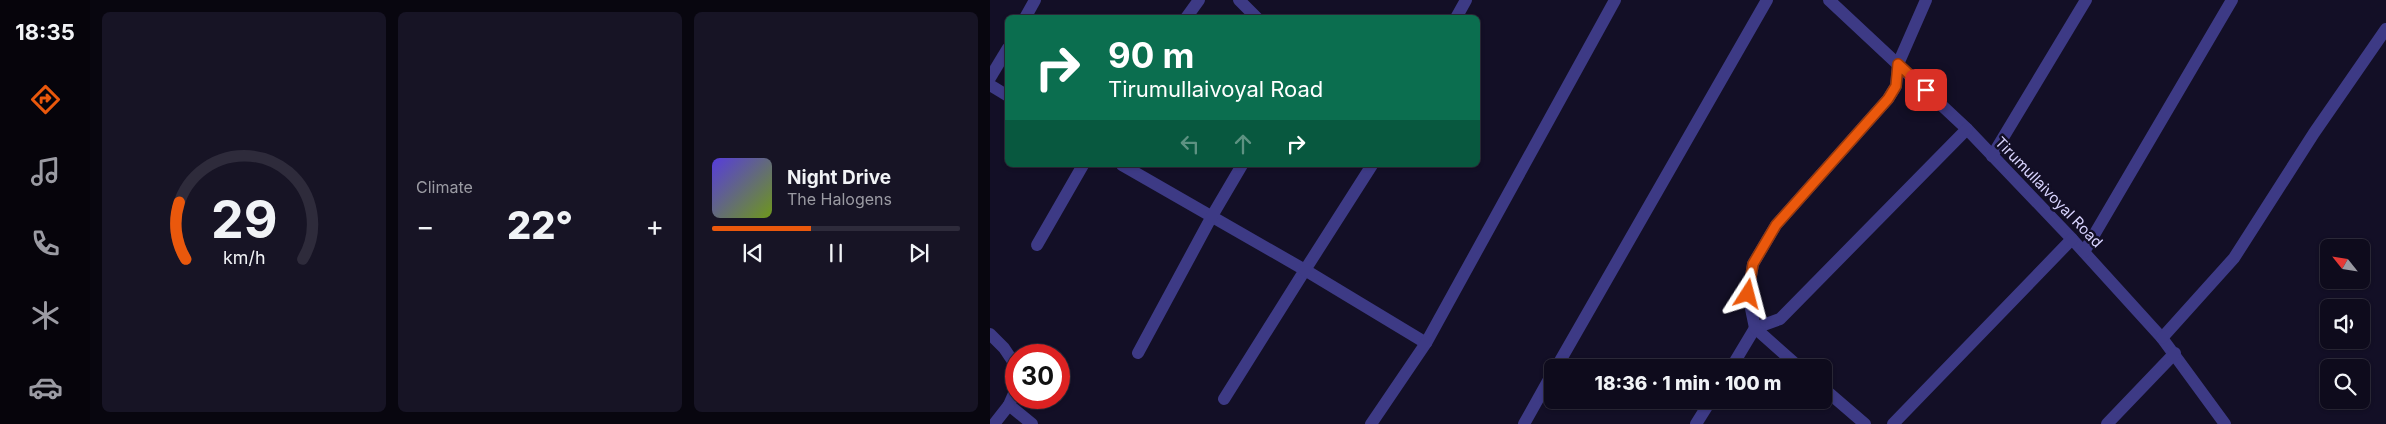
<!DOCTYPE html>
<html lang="en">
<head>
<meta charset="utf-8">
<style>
  body { margin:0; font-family:Inter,sans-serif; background:#171425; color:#f1f3f6; height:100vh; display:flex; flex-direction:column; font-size:19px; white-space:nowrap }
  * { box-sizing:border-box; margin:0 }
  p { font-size:16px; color:#9b9ba3 }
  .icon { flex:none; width:28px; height:28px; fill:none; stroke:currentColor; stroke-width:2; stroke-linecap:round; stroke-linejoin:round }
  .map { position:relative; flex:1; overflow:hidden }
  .panel { display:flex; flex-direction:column; gap:12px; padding:12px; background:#08060f; width:900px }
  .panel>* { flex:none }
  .guide { position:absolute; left:15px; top:15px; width:475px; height:152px; border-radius:8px; box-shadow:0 1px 4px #0004,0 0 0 1px #2e2b3b; background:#0b6e4f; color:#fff; overflow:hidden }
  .needle { width:32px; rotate:300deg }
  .buttons { position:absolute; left:1330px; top:239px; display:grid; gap:10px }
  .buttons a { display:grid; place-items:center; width:50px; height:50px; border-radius:8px; background:#0e0b1c; box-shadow:0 1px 4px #0004,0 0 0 1px #2e2b3b; font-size:25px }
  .speed { position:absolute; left:15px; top:344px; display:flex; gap:10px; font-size:25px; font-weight:700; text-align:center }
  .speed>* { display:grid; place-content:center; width:65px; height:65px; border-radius:50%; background:#0e0b1c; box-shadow:0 1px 4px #0004,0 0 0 1px #2e2b3b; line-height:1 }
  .speed .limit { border:8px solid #d22; background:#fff; color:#111 }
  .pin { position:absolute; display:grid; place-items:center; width:42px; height:42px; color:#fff; margin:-21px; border-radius:10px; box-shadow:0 2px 8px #0006 }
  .me { position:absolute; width:55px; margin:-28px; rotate:9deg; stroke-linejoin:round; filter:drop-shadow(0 0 4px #0008) }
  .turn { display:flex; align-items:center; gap:18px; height:105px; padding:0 20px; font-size:22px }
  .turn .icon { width:65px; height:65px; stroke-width:2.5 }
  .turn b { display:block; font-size:35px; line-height:42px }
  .lanes { display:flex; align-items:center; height:48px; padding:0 20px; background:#0003; justify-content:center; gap:25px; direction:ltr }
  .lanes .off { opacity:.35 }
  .big { font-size:38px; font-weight:800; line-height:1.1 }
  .panel .widget { flex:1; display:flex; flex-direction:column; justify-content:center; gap:8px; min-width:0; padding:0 18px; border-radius:8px; background:#171425 }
  .panel .dial { align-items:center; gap:0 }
  .dial svg { height:130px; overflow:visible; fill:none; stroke:#2e2b3b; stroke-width:7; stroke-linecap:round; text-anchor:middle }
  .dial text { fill:#f1f3f6; stroke:none }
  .song { display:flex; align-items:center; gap:15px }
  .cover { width:60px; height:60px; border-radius:8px; background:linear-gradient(135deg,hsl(250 70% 55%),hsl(80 70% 35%)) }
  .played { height:5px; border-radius:2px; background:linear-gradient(90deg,#ea580c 40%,#2e2b3b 40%) }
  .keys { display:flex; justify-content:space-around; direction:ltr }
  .heat { display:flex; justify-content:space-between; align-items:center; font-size:28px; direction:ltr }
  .panel .tiles { flex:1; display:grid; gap:12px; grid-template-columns:repeat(3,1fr) }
  .trip { position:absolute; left:554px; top:359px; width:288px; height:50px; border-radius:8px; background:#0e0b1c; box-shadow:0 1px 4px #0004,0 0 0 1px #2e2b3b; font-weight:800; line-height:50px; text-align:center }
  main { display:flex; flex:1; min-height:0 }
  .tab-bar { display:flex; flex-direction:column; width:90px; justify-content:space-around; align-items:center; background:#06040b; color:#9b9ba3 }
  .tab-bar .icon { width:35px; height:35px }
  .tab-bar .selected { color:#ea580c }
  .tab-bar b { font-size:22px; color:#f1f3f6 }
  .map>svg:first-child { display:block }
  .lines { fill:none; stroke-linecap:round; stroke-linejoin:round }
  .minor { stroke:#3d3a85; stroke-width:12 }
  .route-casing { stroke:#983908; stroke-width:12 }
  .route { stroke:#ea580c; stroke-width:9 }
  .labels { text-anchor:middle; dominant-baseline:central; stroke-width:5; stroke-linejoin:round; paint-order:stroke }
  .street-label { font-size:15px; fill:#d9d4ff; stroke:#130f26 }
</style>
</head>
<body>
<main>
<nav class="tab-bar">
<b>18:35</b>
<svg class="icon selected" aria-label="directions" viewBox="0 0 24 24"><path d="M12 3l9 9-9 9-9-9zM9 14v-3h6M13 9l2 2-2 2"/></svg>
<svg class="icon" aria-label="music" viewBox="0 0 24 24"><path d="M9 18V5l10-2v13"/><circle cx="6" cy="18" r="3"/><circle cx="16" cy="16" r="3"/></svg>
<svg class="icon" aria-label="phone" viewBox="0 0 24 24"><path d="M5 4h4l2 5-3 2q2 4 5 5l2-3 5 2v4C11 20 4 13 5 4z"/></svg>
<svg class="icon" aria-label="climate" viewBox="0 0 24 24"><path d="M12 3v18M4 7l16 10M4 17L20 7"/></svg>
<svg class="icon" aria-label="car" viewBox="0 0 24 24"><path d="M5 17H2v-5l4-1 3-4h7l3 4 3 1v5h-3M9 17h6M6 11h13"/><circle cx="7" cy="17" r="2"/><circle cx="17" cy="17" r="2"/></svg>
</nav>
<section class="panel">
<div class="tiles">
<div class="widget dial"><svg viewBox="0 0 100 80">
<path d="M14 69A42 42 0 1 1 86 69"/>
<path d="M14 69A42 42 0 0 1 10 34" stroke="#ea580c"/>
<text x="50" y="56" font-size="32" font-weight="700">29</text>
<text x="50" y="72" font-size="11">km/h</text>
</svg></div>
<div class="widget"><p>Climate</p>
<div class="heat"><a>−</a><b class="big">22°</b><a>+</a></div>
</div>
<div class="widget">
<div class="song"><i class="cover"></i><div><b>Night Drive</b><p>The Halogens</p></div></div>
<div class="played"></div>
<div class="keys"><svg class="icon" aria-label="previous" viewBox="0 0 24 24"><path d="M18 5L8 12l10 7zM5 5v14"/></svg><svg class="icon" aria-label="pause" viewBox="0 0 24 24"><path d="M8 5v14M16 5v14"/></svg><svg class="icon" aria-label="next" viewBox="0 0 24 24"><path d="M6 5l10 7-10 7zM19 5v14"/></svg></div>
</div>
</div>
</section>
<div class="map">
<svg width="1396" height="424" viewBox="0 0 1396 424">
  <rect width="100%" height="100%" fill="#130f26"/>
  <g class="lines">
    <g class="minor">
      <path d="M249,0L267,18"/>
      <path d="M839,0L977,129L1082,239L1172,338L1235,424"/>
      <path d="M35,18L45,0"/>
      <path d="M196,18L209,0"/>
      <path d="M466,18L476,0"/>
      <path d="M0,78L18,48"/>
      <path d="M0,85L18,96"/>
      <path d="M1002,156L1096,0"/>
      <path d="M132,165L315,270L234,399"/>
      <path d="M382,165L315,270L436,343"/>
      <path d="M47,245L93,165"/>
      <path d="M1094,252L1242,0"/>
      <path d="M0,334L14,348L26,366"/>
      <path d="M1172,338L1244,258L1324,133L1396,29"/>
      <path d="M148,353L222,216L252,165"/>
      <path d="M566,368L777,0"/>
      <path d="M741,368L765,328L790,319L977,129"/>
      <path d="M810,368L765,328L758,294L763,264L786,225L898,99L906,86L908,64L936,0"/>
      <path d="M832,387L875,424"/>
      <path d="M26,389L19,405L42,424"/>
      <path d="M4,424L19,405"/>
      <path d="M381,424L436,343L625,0"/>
      <path d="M534,424L562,374"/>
      <path d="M706,424L721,400"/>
      <path d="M903,424L1082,239"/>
      <path d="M1117,424L1185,353"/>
    </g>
  </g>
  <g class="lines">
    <g class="route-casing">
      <path id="route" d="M758,294L763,264L786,225L898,99L906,86L908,64L936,90"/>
    </g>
    <use href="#route" class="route"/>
  </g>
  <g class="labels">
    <g class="street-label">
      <text transform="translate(1059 192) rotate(46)">Tirumullaivoyal Road</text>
    </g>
  </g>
</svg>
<div class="buttons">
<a><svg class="needle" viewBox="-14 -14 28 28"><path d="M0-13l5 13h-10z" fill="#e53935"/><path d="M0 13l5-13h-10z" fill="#9b9ba3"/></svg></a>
<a><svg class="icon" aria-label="sound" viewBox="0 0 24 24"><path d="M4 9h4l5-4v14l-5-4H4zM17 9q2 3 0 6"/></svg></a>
<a><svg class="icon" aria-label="search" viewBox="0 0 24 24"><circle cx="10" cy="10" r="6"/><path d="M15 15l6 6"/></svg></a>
</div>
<div class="speed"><div class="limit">30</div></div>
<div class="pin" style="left:936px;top:90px;background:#d93025"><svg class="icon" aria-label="arrive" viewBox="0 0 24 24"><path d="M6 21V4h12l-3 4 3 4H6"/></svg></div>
<svg class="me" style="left:758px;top:294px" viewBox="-20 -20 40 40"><path d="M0-17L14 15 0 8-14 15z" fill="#ea580c" stroke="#fff" stroke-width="4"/></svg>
<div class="trip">18:36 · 1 min · 100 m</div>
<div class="guide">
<div class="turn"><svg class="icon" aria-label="right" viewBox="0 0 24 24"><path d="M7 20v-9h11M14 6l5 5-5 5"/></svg><div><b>90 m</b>Tirumullaivoyal Road</div></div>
<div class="lanes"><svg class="icon off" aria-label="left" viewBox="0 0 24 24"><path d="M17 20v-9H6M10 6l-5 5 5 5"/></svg><svg class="icon off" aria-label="ahead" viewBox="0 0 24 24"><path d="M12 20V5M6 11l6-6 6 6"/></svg><svg class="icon" aria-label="right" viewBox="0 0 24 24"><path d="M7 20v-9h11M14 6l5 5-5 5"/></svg></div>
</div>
</div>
</main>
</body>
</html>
